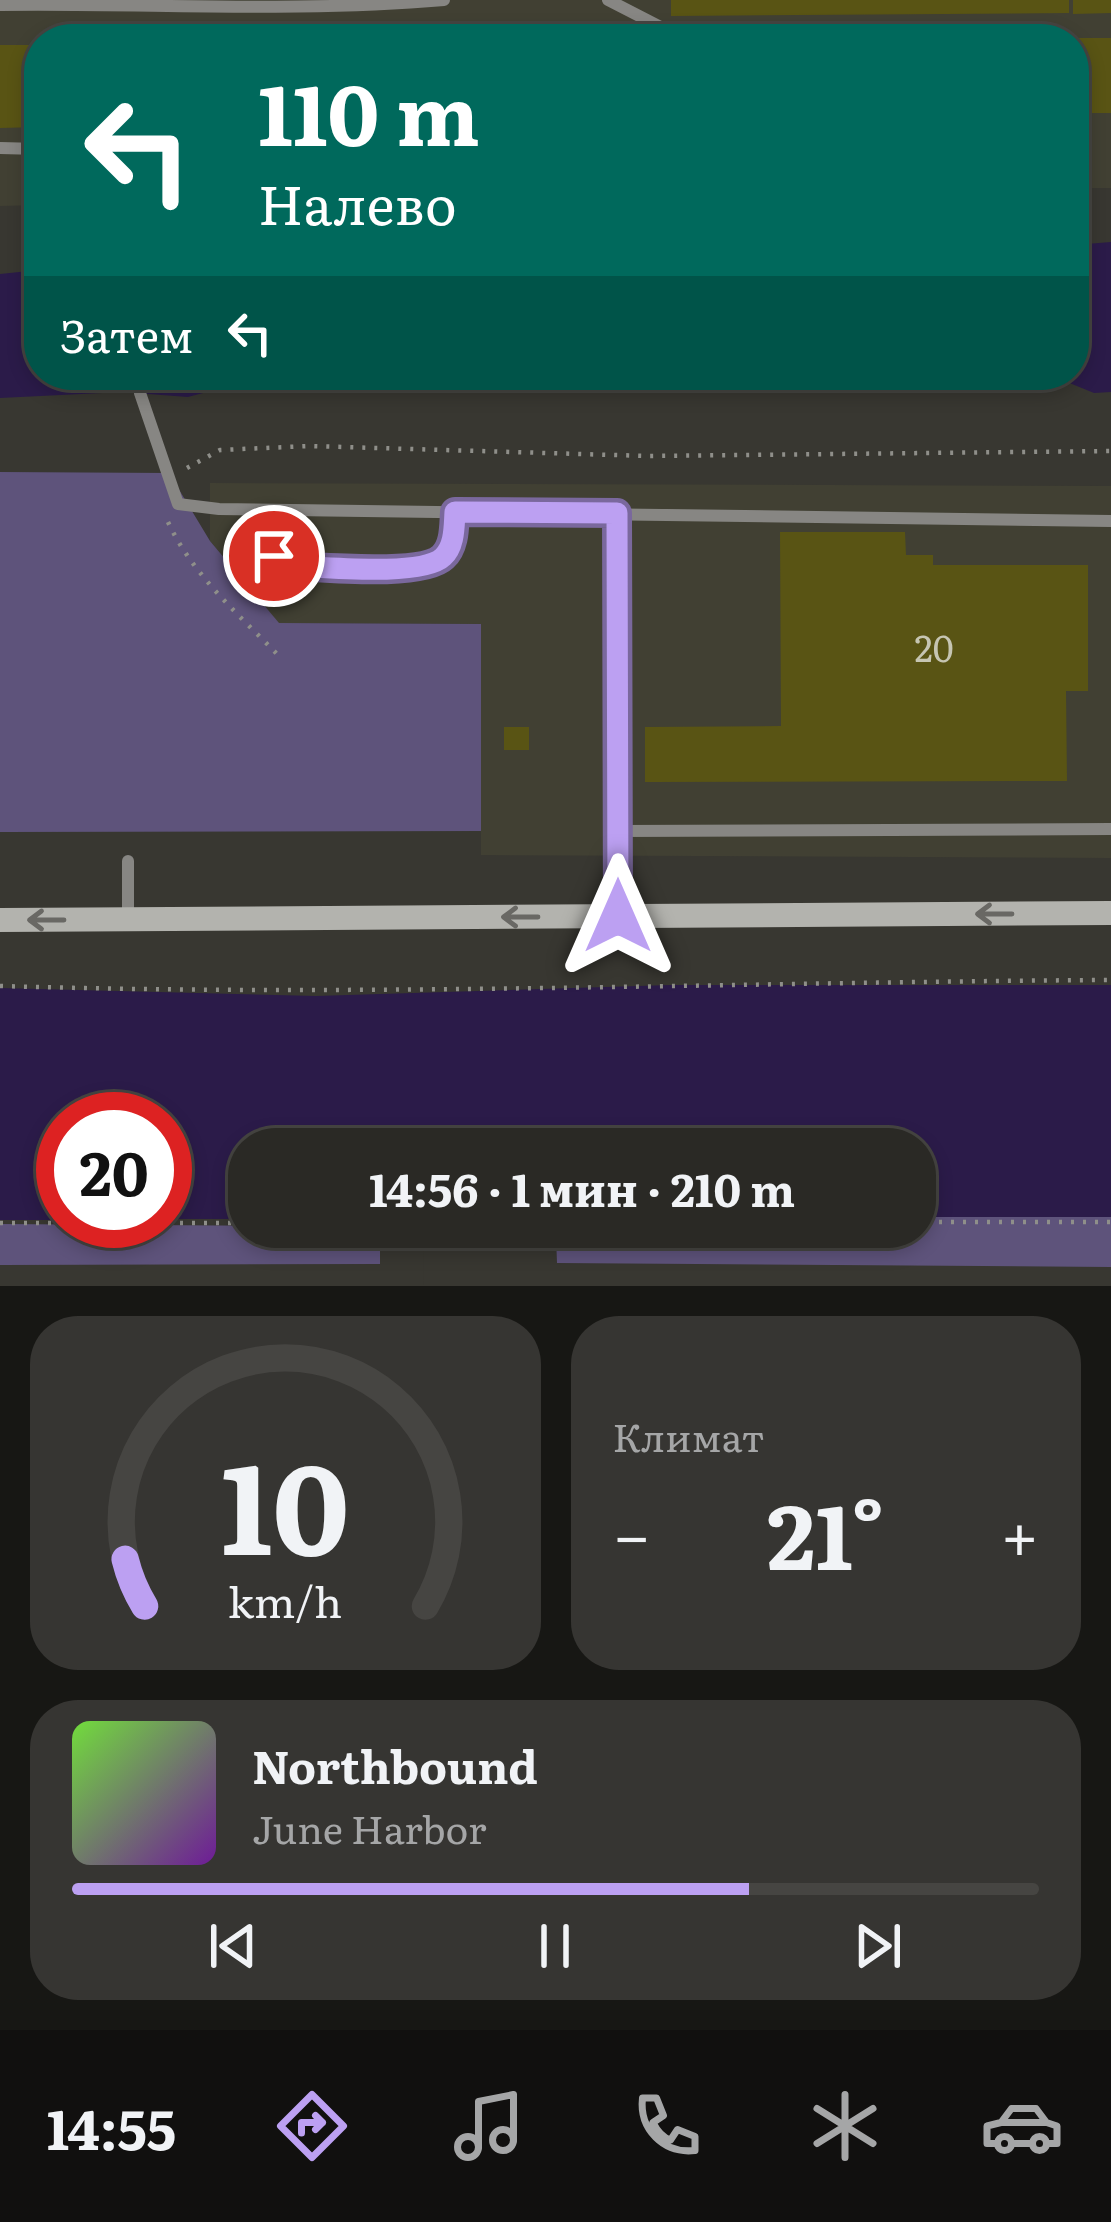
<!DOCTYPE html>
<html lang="ru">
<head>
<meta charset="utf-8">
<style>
  body { margin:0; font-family:Literata,serif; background:#363532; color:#f1f3f6; height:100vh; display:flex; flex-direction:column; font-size:45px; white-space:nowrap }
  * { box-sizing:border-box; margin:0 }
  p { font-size:39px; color:#a5a6a7 }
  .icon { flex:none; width:66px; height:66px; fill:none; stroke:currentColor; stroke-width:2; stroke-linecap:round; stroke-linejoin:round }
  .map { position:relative; height:1286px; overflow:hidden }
  .drawer { display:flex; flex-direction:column; gap:30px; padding:30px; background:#171714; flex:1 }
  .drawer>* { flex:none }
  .guide { position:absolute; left:24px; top:24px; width:1065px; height:366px; border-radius:48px; box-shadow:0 6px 18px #0003,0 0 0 3px #464542; background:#00695c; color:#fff; overflow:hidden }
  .speed { position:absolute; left:36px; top:1092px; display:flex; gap:24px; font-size:60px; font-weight:700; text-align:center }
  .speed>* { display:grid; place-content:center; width:156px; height:156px; border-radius:50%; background:#2a2925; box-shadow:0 6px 18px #0003,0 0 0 3px #464542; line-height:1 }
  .speed .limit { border:18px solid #d22; background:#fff; color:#111 }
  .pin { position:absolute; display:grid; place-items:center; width:102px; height:102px; color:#fff; margin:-51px; border:6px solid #fff; border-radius:50%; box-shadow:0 3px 12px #0007 }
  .me { position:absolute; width:132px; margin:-66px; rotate:0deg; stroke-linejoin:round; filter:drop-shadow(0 0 9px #0008) }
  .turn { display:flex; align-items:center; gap:42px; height:252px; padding:0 36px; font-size:54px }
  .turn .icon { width:156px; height:156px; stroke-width:2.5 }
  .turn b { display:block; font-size:84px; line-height:102px }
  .then { display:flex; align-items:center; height:114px; padding:0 36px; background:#0003; gap:24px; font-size:45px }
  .big { font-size:90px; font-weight:700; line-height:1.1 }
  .drawer .widget { flex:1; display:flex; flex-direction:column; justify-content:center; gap:18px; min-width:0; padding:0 42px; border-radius:48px; background:#363532 }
  .drawer .dial { align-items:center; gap:0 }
  .dial svg { height:312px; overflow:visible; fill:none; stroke:#464542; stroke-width:7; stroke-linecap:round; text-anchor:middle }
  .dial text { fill:#f1f3f6; stroke:none }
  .song { display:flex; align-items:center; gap:36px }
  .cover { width:144px; height:144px; border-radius:18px; background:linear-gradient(135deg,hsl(100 70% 55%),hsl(280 70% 35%)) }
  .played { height:12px; border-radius:6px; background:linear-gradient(90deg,#bca0f2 70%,#464542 70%) }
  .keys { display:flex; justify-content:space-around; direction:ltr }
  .heat { display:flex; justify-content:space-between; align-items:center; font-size:66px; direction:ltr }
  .drawer .tiles { flex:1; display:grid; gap:30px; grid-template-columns:1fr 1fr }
  .widget:last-child { grid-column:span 2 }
  .trip { position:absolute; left:228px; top:1128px; width:708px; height:120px; border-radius:48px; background:#2a2925; box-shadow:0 6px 18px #0003,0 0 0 3px #464542; font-weight:700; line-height:120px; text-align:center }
  .dock { display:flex; height:192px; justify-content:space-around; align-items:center; background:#11100f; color:#a5a6a7 }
  .dock .icon { width:84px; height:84px }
  .dock .on { color:#bca0f2 }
  .dock b { font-size:54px; color:#f1f3f6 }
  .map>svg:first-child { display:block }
  .built { fill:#414033 }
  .green { fill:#5e537b }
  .water { fill:#2b1b49 }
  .pier { fill:#383731 }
  .building { fill:#595414 }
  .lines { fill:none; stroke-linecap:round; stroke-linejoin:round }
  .path { stroke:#8f8f8a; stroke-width:4.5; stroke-dasharray:3 9; stroke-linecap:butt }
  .service { stroke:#878683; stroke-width:12 }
  .secondary { stroke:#b3b3ae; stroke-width:24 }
  .oneway { stroke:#696864 }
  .route-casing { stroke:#7a689d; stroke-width:30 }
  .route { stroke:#bca0f2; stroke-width:21 }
  .labels { text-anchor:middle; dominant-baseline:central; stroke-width:12; stroke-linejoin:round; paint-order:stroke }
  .number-label { font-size:36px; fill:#c6c5b2 }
</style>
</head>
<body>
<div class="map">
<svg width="1111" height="1286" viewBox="0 0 1111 1286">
  <rect width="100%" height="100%" fill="#383731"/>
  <g class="built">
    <path d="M0,0H1111V188H1074V39H39V205L0,206Z"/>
    <path d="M210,483L1111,486V858L481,855V624L278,623L210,541Z"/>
  </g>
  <g class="green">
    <path d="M0,472L169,473L210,541L279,623L481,624V831L0,832Z"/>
    <path d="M915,1217H1111V1267L557,1263L556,1236L519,1235L513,1227H915Z"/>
    <path d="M0,1224L413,1227L423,1238H380V1264L0,1265Z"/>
  </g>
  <g class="water">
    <path d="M1111,242V392L1094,393L1050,375H1074V245Z"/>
    <path d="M39,270V375H593L558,387L508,392L461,390L401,377L322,376L233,385L188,397L122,392L0,398V274Z"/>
    <path d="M671,985H1111V1217H915V1149H249V1219H165V1119H63V1220H0V988L316,996Z"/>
    <path d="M423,1227H511L507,1286H430Z"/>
  </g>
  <path class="pier" d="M423,1241H513V1286H424Z"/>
  <g class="building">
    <path d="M671,0H1069V13L671,16Z"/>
    <path d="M1073,0H1111V13L1073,14Z"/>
    <rect x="1074" y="38" width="37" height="75"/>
    <path d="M0,45H39V127L0,128Z"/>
    <path d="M780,532H905L906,555H933V565H1088V691H1066L1067,781L645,782V727L781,726Z"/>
    <rect x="504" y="727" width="25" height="23"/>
  </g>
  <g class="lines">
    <g class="path">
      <path d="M187,468L220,450L309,446L648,456L1111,451"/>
      <path d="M168,522C192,574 238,614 278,655"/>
      <path d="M0,986C370,997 741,982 1111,980"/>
      <path d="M915,1222H1111"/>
      <path d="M0,1223H249"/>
      <path d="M380,1227L386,1247H549V1227"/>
    </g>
    <g class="service">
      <path d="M608,0L684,39"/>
      <path d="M0,5C149,3 295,13 444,0"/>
      <path d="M0,148L39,149"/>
      <path d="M140,393L178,504L219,509L1111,521"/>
      <path d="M265,510C265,537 265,552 291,566L424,567L445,556L455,511"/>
      <path d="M618,513V916"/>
      <path d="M618,831L1111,829"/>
      <path d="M128,861V919"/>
    </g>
    <path class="secondary" d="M0,920L1111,913"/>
  </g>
  <defs><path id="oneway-shaft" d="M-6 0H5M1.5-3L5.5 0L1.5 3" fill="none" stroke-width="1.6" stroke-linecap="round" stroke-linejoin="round" transform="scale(3)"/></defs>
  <g class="oneway">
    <use href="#oneway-shaft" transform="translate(994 914) rotate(180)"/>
    <use href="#oneway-shaft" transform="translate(520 917) rotate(180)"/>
    <use href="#oneway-shaft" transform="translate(46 920) rotate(180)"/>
  </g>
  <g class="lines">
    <g class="route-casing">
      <path id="route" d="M274,556L291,566C323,567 422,577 443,557C455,546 454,526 455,512L617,513L618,916"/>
    </g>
    <use href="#route" class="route"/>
  </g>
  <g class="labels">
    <g class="number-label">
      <text x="934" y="646">20</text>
    </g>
  </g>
</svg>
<div class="speed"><div class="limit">20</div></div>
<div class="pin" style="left:274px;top:556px;background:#d93025"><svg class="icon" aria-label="arrive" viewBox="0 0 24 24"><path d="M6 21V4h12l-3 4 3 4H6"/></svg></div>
<svg class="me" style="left:618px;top:916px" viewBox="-20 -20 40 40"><path d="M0-17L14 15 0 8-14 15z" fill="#bca0f2" stroke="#fff" stroke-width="4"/></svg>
<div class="trip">14:56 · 1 мин · 210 m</div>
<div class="guide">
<div class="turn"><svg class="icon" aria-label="left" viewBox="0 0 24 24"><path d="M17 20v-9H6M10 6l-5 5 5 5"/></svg><div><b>110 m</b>Налево</div></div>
<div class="then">Затем<svg class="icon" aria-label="left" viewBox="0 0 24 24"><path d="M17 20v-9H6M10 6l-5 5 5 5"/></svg></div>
</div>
</div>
<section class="drawer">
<div class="tiles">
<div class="widget dial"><svg viewBox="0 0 100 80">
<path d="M14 69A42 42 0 1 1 86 69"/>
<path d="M14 69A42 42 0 0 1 9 57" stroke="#bca0f2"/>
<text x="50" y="56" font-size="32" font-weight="700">10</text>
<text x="50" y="72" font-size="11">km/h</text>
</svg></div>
<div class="widget"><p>Климат</p>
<div class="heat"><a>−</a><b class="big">21°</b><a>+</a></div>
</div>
<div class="widget">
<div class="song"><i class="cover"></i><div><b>Northbound</b><p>June Harbor</p></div></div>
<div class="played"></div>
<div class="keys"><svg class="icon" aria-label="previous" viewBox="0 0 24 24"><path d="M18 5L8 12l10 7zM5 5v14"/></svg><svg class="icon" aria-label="pause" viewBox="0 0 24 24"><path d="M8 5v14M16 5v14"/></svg><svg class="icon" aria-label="next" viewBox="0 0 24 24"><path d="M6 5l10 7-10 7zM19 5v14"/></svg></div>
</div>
</div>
</section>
<nav class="dock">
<b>14:55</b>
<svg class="icon on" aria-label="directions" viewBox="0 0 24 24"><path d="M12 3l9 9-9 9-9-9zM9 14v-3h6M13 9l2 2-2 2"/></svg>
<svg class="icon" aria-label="music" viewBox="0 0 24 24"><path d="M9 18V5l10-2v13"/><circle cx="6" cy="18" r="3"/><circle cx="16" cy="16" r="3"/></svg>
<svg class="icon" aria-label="phone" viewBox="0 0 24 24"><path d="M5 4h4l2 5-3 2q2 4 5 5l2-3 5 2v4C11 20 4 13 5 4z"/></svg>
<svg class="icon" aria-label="climate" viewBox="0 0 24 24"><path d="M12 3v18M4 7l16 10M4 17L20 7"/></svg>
<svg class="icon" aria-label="car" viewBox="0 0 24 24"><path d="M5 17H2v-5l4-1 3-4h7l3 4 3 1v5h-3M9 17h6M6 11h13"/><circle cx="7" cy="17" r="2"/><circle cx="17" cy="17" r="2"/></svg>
</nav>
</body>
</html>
